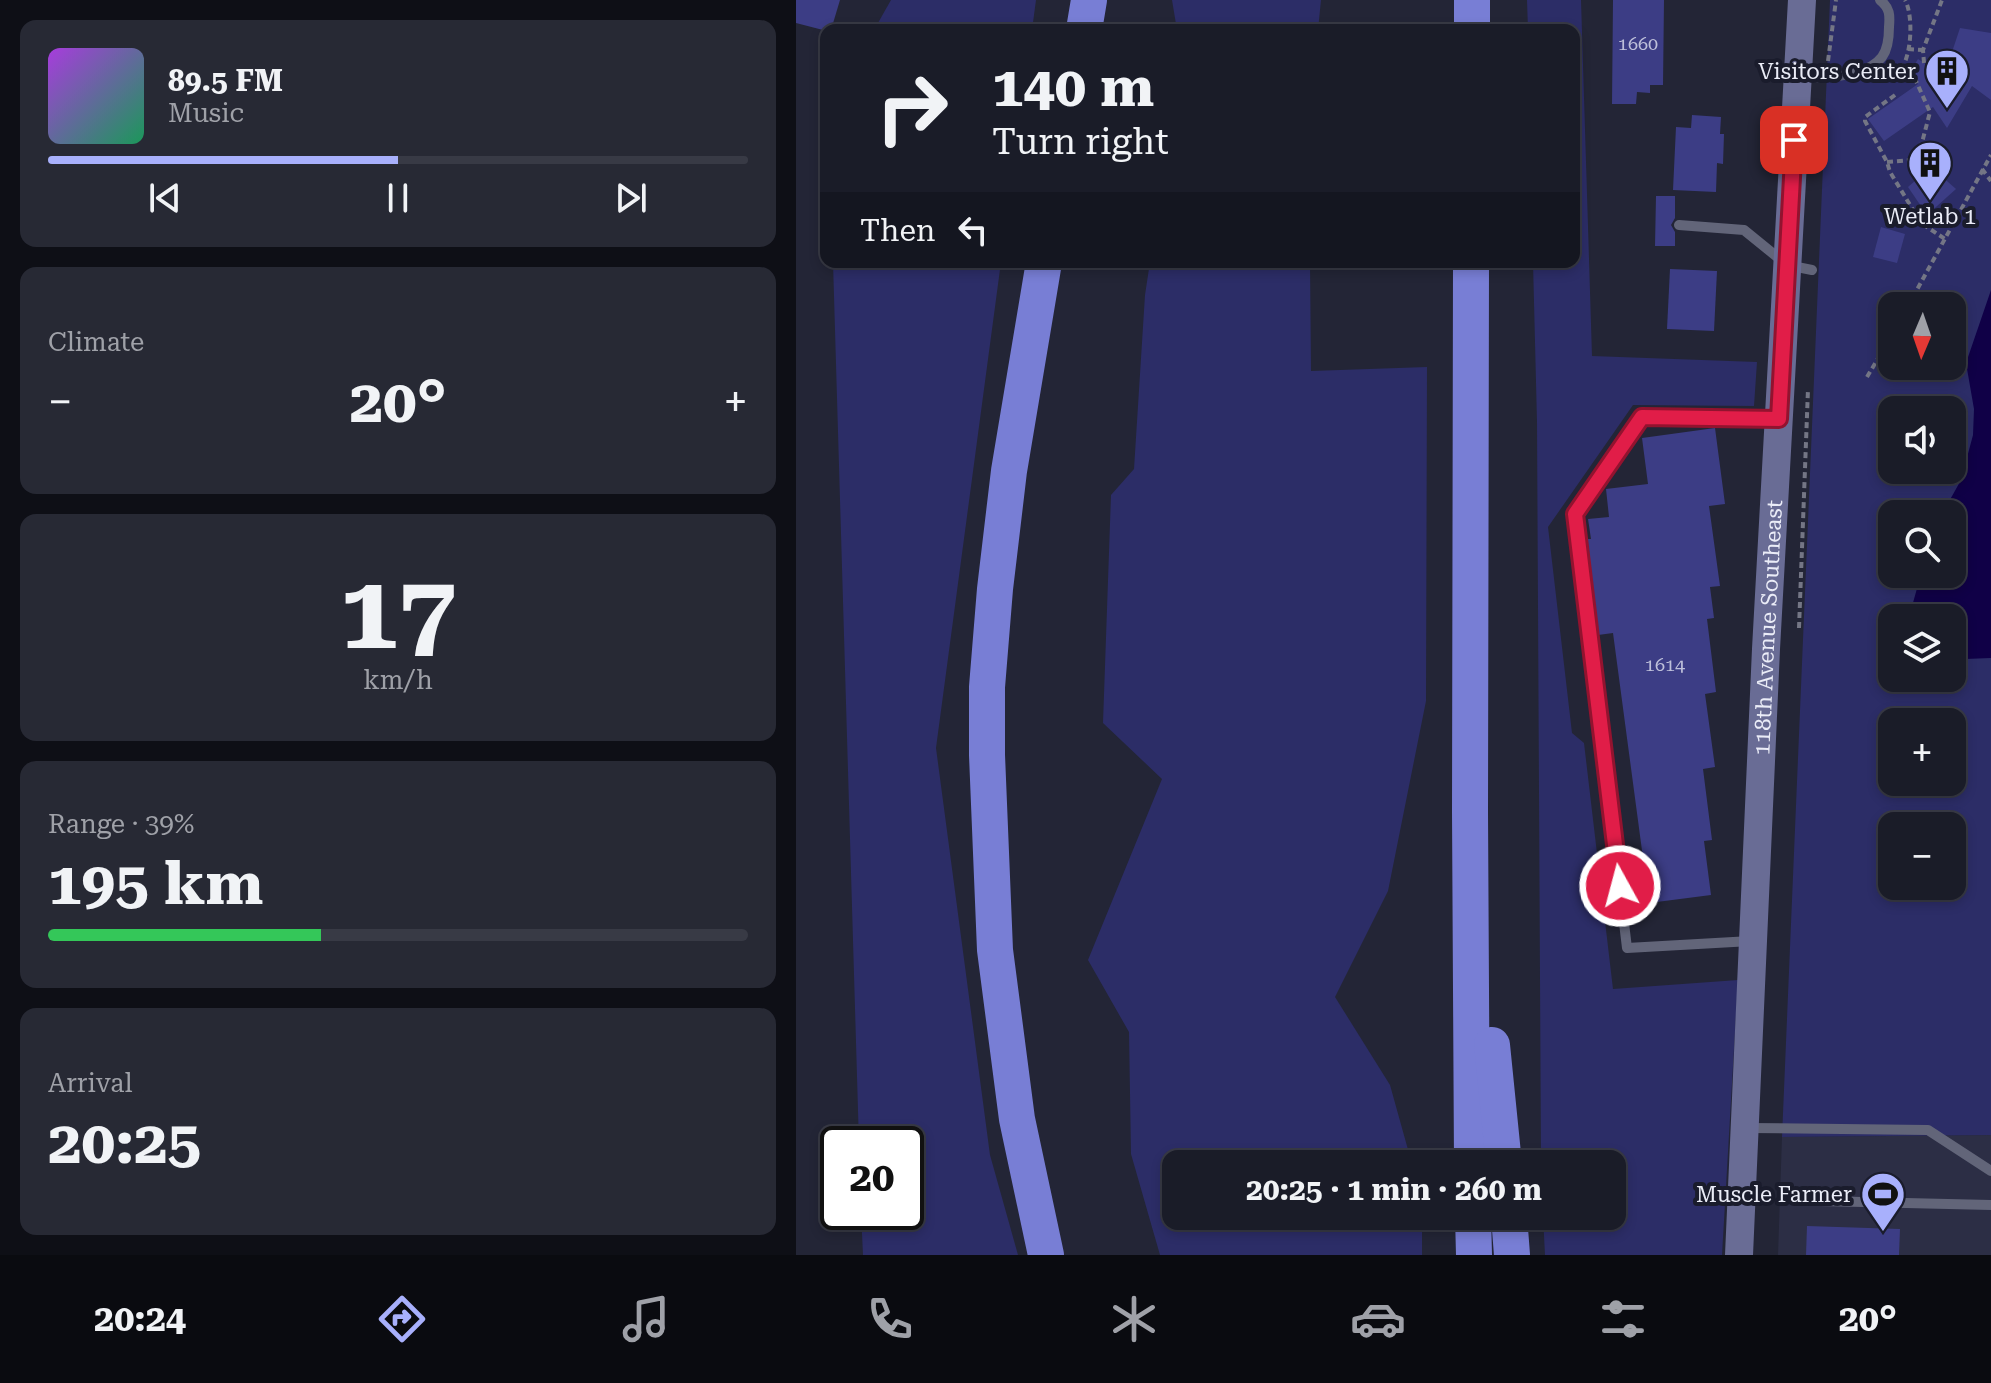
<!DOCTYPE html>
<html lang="en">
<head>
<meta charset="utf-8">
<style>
  body { margin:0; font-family:"Roboto Serif",serif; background:#272934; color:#f1f3f6; height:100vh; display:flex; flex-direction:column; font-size:30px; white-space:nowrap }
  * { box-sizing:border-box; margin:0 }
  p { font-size:26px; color:#9fa1a8 }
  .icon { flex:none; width:44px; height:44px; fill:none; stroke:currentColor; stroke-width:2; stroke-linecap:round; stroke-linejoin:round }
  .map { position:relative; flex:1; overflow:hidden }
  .side { display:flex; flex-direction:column; gap:20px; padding:20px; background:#0e0f16; width:796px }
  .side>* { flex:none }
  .guide { position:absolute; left:24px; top:24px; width:760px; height:244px; border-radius:16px; box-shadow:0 4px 12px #0003,0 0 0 2px #383a45; background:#1a1c28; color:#f1f3f6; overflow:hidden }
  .needle { width:52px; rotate:182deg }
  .fabs { position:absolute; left:1082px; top:292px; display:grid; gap:16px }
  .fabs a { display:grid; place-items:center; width:88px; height:88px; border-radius:16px; background:#1a1c28; box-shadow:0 4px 12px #0003,0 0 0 2px #383a45; font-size:40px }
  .speed { position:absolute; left:24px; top:1126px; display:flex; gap:16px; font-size:40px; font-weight:700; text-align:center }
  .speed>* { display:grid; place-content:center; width:104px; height:104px; border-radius:50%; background:#1a1c28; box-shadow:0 4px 12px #0003,0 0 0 2px #383a45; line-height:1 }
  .speed .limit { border:4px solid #111; border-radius:12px; background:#fff; color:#111 }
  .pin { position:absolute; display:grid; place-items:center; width:68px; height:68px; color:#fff; margin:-34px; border-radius:16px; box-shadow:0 4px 12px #0006 }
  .me { position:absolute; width:88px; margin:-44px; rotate:353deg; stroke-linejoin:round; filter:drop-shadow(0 0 6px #0008) }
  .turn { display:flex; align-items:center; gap:28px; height:168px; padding:0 40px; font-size:36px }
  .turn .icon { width:104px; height:104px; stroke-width:2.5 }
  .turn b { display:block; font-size:56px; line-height:68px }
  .then { display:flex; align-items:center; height:76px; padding:0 40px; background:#0003; gap:16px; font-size:30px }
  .big { font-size:60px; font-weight:700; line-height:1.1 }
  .side .card { flex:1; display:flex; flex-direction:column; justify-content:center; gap:12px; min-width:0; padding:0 28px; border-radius:16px; background:#272934 }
  .side .dial { align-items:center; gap:0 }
  .dial b { font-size:104px; line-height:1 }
  .song { display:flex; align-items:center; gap:24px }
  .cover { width:96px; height:96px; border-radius:12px; background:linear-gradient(135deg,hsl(280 70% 55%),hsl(150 70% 35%)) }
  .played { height:8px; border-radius:4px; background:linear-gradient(90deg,#a8b0fc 50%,#383a45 50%) }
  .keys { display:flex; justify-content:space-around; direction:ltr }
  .heat { display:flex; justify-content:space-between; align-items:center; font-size:44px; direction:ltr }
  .charge { height:12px; border-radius:6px; background:linear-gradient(90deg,#34c759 39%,#383a45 0) }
  .trip { position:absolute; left:366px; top:1150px; width:464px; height:80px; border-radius:16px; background:#1a1c28; box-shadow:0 4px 12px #0003,0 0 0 2px #383a45; font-weight:700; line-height:80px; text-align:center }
  .dock { display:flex; height:128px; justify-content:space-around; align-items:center; background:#0a0b10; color:#9fa1a8 }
  .dock .icon { width:56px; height:56px }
  .dock .on { color:#a8b0fc }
  .dock b { font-size:36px; color:#f1f3f6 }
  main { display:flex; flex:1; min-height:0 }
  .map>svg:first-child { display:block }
  .built { fill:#2c2e45 }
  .green { fill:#2c2d67; fill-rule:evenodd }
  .water { fill:#100047 }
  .building { fill:#3c3d85 }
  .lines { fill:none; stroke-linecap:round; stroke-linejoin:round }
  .path { stroke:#747685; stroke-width:4; stroke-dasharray:6 4; stroke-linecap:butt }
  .lane { stroke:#626579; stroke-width:10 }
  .secondary { stroke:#696c95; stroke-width:28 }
  .highway { stroke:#787ed5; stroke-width:36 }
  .route-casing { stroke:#92132f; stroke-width:20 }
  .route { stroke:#e11d48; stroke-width:14 }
  .labels { text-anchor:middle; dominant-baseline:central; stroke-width:8; stroke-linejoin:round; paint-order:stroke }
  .number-label { font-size:18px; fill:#bec0da }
  .poi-label { font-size:22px; fill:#eaecf7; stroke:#1a1c2c; text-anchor:end }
  .street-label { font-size:22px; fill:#eaecf7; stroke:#1a1c2c }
</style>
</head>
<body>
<main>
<section class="side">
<div class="card">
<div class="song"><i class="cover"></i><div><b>89.5 FM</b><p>Music</p></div></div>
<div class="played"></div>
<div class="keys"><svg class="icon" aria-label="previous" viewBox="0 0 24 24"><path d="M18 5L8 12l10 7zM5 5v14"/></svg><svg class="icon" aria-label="pause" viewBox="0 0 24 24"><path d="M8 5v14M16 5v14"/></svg><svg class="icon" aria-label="next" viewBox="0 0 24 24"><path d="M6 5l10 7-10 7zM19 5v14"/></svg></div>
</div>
<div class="card"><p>Climate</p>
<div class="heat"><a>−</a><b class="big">20°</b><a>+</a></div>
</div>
<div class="card dial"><b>17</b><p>km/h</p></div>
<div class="card"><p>Range · 39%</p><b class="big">195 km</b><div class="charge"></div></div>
<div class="card"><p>Arrival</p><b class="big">20:25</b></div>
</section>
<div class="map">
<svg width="1195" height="1255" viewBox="0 0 1195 1255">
  <rect width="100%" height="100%" fill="#232536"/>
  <path class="built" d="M1195,1135V1255H982L986,1137Z"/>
  <g class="green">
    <path d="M95,0H240L236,30H78Z"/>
    <path d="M376,0H525L522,30H381Z"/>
    <path d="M731,0H785L796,356L961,362L958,406L837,405L752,527L776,733L788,743L817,989L942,980L926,1255H749L747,1216H816V1164H745L741,422L737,262H778V30H732Z"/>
    <path d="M1034,0H1195V1135L986,1137ZM1096,306H1156V366H1096ZM1096,410H1156V470H1096ZM1096,514H1156V574H1096ZM1096,618H1156V678H1096ZM1096,722H1156V782H1096ZM1096,826H1156V886H1096Z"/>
    <path d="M37,262H205L140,748L194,1155L222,1255H67L65,1212H110V1144H63Z"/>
    <path d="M354,262H514L515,371L631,367L630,701L592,891L539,997L594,1085L616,1164H380V1216H626V1255H364L335,1154L333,1032L292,960L366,779L307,723L315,495L338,469L349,295Z"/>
  </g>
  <path class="water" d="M1195,290V658L1169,659L1156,655V618H1117L1115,610L1125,574H1156V514H1146L1165,480L1177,435L1178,409L1170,363Z"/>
  <g class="building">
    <path d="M0,0H44L35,30H27L0,23Z"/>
    <path d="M817,0H868L867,85H854V93L841,92L840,104H816Z"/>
    <path d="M1164,28L1195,33V100L1176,86L1151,128L1137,107L1088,141L1072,119L1122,84L1114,72L1122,59L1148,76Z"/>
    <path d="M896,115L925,117L924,134H928L927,164L921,163L920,192L877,190L880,127L895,128Z"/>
    <path d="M1135,167L1160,189L1131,215L1112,187Z"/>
    <path d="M860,196H879V218L875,225L879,232V246H859Z"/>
    <path d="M1085,227L1109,234L1101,263L1077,257Z"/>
    <path d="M874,269L921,271L918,331L871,329Z"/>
    <path d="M919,428L929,504L913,506L924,586L914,587L918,618L911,619L920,692L909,694L919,767L907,769L916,840L908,841L915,895L853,903L817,633L802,635L790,539H795L792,519L813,517L810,489L852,484L846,438Z"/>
    <path d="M1011,1226L1104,1229L1103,1255H1010Z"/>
  </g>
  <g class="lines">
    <g class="path">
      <path d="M1112,49L1127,50"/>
      <path d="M1032,61L1040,0"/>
      <path d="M1128,63L1127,50L1146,0"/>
      <path d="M1088,78C1092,77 1097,76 1101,74C1116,62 1118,16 1109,0"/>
      <path d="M1099,95L1069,117V121L1091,162L1094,172L1125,223L1149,239"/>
      <path d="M1123,154L1145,160"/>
      <path d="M1091,162L1118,160L1123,154L1134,112L1120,81L1101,73"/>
      <path d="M1186,169L1195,181"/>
      <path d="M1112,306L1195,155"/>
      <path d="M1071,377L1096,335"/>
      <path d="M1003,628L1012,389"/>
    </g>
    <g class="lane">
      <path d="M1003,77C1026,78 1070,78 1086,57C1092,49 1093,37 1093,27C1094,15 1094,8 1084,0"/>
      <path d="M883,225L948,230L991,265L1016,270"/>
      <path d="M955,941L831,948L779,514L846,417L983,419"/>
      <path d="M950,1128L1132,1130L1195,1171"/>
      <path d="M1024,1201L1195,1205"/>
    </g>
    <path class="secondary" id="s1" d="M943,1255L970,649L1006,0"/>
    <g class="highway">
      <path d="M288,30L293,0"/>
      <path d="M676,30V0"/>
      <path d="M248,262L213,471L199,589L191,687V755L199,950L221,1119L250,1255"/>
      <path d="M675,262L674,812L676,1164"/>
      <path d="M696,1045L708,1164"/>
      <path d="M677,1216L678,1255"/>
      <path d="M713,1216L716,1255"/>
    </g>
  </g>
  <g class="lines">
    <g class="route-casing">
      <path id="route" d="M824,886L779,514L846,417L983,419L998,140"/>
    </g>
    <use href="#route" class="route"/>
  </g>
  <defs>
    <g id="building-pin" transform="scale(2.3)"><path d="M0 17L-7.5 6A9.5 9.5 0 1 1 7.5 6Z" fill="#a8b0fc" stroke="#1a1c2c"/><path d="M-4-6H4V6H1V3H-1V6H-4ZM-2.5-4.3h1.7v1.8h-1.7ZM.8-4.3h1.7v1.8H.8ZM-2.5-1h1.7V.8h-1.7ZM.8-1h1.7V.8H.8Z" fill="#111"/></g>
    <g id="stadium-pin" transform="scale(2.3)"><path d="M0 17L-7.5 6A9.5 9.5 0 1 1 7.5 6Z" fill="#a8b0fc" stroke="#1a1c2c"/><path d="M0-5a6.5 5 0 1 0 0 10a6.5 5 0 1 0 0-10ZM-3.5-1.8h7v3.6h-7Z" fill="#111"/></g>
  </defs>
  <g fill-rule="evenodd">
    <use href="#building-pin" x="1151" y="71"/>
    <use href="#building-pin" x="1134" y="163"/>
    <use href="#stadium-pin" x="1087" y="1194"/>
  </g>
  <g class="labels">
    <g class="number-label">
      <text x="842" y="43">1660</text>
      <text x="869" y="664">1614</text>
    </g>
    <g class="poi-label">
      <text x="1120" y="71">Visitors Center</text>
      <text x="1134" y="216" text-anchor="middle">Wetlab 1</text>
      <text x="1056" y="1194">Muscle Farmer</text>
    </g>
    <g class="street-label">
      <text stroke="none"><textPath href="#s1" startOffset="628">118th Avenue Southeast</textPath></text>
    </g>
  </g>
</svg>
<div class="fabs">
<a><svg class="needle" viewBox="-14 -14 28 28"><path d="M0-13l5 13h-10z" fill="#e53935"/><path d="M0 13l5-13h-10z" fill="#9fa1a8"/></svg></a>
<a><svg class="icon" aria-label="sound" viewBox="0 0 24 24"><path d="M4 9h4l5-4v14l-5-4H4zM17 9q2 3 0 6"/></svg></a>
<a><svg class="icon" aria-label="search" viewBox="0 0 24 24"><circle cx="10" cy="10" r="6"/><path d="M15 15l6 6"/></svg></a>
<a><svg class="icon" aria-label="layers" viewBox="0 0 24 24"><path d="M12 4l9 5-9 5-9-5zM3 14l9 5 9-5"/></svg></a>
<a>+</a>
<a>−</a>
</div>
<div class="speed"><div class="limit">20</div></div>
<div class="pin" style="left:998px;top:140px;background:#d93025"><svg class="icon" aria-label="arrive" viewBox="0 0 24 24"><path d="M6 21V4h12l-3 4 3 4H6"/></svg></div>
<svg class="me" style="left:824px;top:886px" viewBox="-20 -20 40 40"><circle r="17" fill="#e11d48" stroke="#fff" stroke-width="3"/><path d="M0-11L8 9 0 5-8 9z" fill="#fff"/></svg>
<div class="trip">20:25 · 1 min · 260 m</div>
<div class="guide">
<div class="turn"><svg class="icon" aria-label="right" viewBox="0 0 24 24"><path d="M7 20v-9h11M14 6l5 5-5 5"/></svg><div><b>140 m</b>Turn right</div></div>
<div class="then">Then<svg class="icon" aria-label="left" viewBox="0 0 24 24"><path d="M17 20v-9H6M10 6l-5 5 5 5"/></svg></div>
</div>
</div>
</main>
<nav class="dock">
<b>20:24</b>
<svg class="icon on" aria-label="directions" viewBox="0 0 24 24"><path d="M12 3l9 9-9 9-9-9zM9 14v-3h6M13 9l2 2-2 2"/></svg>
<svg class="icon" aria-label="music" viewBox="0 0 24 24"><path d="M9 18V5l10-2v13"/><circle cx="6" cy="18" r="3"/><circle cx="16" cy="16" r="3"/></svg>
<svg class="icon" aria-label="phone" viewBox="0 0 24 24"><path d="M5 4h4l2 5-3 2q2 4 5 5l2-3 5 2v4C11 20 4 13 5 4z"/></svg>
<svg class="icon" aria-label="climate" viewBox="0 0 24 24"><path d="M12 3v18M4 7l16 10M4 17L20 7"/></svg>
<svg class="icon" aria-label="car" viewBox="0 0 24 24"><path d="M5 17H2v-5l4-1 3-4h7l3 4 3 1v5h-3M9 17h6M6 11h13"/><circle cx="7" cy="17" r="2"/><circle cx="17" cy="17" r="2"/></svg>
<svg class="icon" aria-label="filters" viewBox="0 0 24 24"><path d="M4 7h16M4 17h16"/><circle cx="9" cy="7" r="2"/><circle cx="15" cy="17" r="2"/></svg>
<b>20°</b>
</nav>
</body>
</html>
